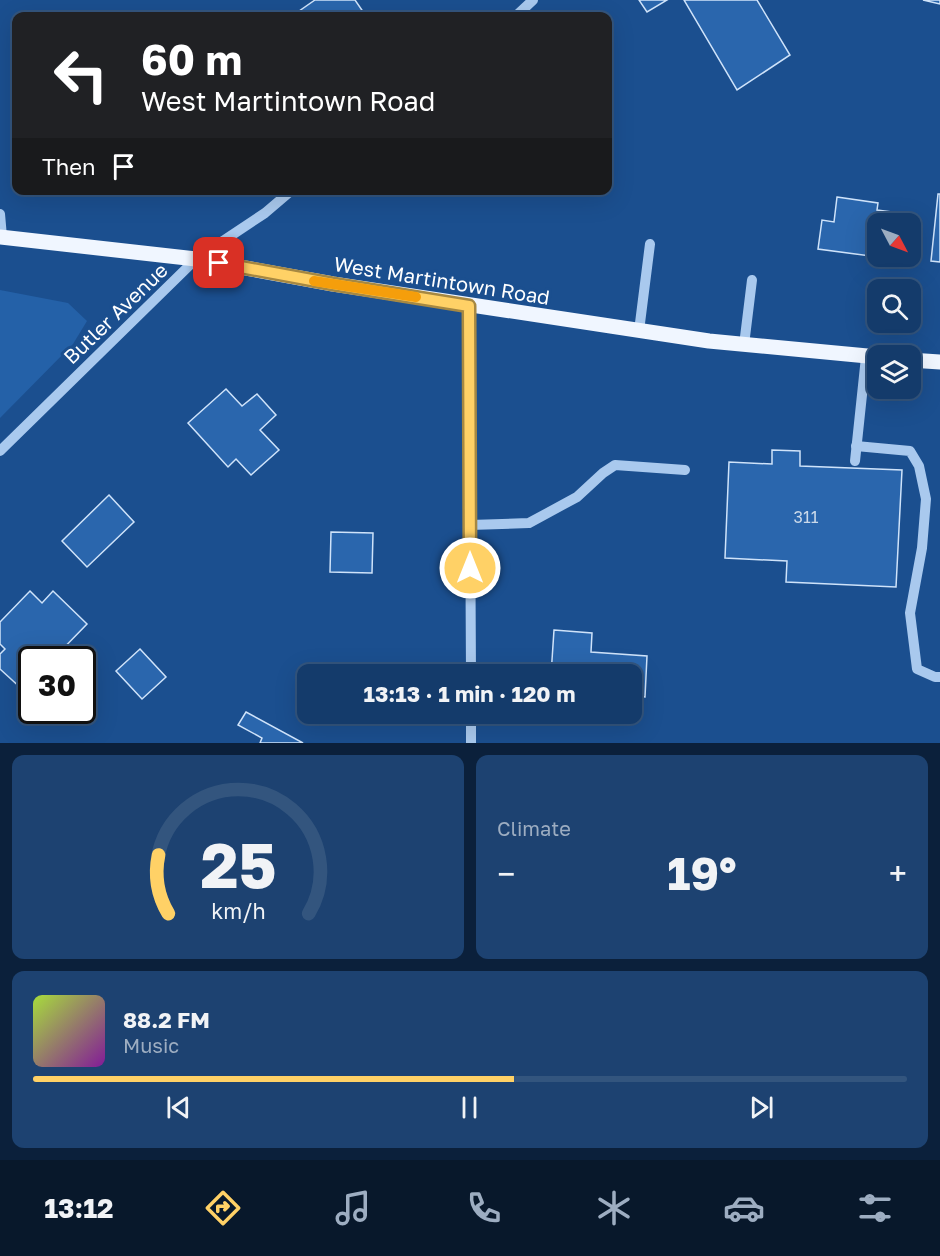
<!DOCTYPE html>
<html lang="en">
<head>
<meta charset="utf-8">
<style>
  body { margin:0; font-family:"Golos Text",sans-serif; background:#1d4271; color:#f1f3f6; height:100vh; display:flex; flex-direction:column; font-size:22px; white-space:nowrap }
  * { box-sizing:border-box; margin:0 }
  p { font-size:20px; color:#9dadc1 }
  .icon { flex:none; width:33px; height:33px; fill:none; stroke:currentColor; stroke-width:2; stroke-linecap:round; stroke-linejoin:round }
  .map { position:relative; height:743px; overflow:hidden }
  .details { display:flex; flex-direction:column; gap:12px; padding:12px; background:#0b203b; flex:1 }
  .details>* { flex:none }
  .banner { position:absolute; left:12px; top:12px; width:600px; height:183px; border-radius:12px; box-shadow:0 6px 24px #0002,0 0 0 2px #33557e; background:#202124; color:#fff; overflow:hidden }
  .needle { width:39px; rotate:131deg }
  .buttons { position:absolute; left:867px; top:213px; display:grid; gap:12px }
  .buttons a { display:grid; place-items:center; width:54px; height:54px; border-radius:12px; background:#143b6b; box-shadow:0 6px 24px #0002,0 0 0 2px #33557e; font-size:30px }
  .speed { position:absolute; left:18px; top:646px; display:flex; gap:12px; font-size:30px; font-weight:700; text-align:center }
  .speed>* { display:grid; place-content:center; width:78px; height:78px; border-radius:50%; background:#143b6b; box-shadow:0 6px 24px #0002,0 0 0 2px #33557e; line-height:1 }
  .speed .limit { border:3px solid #111; border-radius:9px; background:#fff; color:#111 }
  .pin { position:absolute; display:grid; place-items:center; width:51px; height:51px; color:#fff; margin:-26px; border-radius:12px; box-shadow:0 3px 9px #0006 }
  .me { position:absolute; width:66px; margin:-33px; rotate:0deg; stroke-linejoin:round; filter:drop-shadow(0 0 4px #0008) }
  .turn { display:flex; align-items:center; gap:21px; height:126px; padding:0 30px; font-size:27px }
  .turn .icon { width:78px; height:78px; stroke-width:2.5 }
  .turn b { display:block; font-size:42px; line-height:51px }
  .then { display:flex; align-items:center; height:57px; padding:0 30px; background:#0003; gap:12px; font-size:22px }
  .big { font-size:45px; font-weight:700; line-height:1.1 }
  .details .tile { flex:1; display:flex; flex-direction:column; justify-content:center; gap:9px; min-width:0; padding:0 21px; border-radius:12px; background:#1d4271 }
  .details .dial { align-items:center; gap:0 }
  .dial svg { height:156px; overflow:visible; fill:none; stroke:#33557e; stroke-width:7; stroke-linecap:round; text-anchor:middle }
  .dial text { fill:#f1f3f6; stroke:none }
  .song { display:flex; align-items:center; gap:18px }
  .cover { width:72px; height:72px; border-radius:9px; background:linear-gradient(135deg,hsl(80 70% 55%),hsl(290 70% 35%)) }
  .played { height:6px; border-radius:3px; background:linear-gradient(90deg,#ffd166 55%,#33557e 55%) }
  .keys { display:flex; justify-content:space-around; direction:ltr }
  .heat { display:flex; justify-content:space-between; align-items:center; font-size:33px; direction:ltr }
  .details .tiles { flex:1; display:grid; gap:12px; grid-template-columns:1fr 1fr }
  .tile:last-child { grid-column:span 2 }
  .trip { position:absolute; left:297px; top:664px; width:345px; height:60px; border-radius:12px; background:#143b6b; box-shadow:0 6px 24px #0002,0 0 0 2px #33557e; font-weight:700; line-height:60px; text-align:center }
  .tabs { display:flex; height:96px; justify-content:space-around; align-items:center; background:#08182b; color:#9dadc1 }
  .tabs .icon { width:42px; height:42px }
  .tabs .on { color:#ffd166 }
  .tabs b { font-size:27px; color:#f1f3f6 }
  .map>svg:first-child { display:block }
  .green { fill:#2461a8 }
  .building { fill:#2a66ad; stroke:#cfe3fa; stroke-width:1.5 }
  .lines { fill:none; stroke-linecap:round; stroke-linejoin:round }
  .minor { stroke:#a9c9ee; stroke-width:10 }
  .major { stroke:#f0f6ff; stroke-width:15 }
  .route-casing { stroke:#a68842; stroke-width:15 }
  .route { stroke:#ffd166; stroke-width:10 }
  .slow { stroke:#f59e0b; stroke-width:10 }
  .labels { text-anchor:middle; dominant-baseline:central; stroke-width:6; stroke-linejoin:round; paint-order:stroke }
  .number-label { font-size:16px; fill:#cad9ea }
  .street-label { font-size:20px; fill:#fff; stroke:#1b4f8f }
</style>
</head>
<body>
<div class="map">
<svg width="940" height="743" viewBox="0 0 940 743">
  <rect width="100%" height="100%" fill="#1b4f8f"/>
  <path class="green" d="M0,290L68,303L87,321L73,344L0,418Z"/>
  <g class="building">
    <path d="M315,0H355L366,16H292Z"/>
    <path d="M639,0H667L647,12Z"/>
    <path d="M684,0H757L790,55L737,90Z"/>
    <path d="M923,0H940V4Z"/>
    <path d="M938,194H940V262L931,261Z"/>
    <path d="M837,197L878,203L877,210L899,213L897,224H878V256H893V259L818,249L822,220L834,222Z"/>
    <path d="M226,389L242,406L257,394L276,415L260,430L279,450L251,475L236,459L228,467L188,423Z"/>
    <path d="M772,450L800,451V466L902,470L896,587L786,582L787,561L725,558L729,462L772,464Z"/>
    <path d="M109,495L134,522L87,567L62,541Z"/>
    <path d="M331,532L373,533L372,573L330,572Z"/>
    <path d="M30,591L42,603L53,591L87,624L52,660H32V681L23,690L0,669V654L5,649L0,644V622Z"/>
    <path d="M554,630L592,633L591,652L647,656L645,697L632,696V675H551Z"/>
    <path d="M140,649L166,677L142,699L116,671Z"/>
    <path d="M335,667L377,668V675H334Z"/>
    <path d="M246,712L303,743H260L262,738L238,725Z"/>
    <path d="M333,714H376V718L333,717Z"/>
  </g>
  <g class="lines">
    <g class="minor">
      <path d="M516,16L533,0"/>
      <path d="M0,214L2,237"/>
      <path d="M469,306L471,675"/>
      <path d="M639,331L650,244"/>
      <path d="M744,345L752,280"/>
      <path d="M856,446L910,451L919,466L926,499L922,548L910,613L917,669L935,677H940"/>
      <path d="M0,451L196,259L265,213L292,190"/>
      <path d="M855,461L866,357"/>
      <path d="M470,525L529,523L577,497L603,473L615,465L685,470"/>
      <path d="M471,714V743"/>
    </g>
    <g class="major">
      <path d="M0,237L196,259L333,284L709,341L878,357"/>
      <path d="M910,360L940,362"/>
    </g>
  </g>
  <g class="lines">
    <g class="route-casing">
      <path id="route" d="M219,263L333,284L469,306L470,568"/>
    </g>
    <use href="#route" class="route"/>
    <path class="slow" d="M314,281L416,297"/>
  </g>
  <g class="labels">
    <g class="number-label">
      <text x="806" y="517">311</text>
    </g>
    <g class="street-label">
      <text transform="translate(442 280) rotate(9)">West Martintown Road</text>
      <text transform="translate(115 313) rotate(-44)">Butler Avenue</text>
    </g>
  </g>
</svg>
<div class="buttons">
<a><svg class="needle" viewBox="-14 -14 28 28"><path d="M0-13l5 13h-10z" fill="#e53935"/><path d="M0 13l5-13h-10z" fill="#9dadc1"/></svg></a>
<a><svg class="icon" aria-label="search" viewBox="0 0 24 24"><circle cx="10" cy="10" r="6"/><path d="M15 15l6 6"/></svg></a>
<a><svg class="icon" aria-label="layers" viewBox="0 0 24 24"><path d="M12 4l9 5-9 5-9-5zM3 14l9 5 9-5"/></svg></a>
</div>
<div class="speed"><div class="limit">30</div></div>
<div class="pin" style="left:219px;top:263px;background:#d93025"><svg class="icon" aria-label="arrive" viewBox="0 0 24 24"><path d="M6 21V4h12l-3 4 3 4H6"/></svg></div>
<svg class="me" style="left:470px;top:568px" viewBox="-20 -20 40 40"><circle r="17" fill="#ffd166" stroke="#fff" stroke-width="3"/><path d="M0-11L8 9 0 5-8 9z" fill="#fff"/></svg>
<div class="trip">13:13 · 1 min · 120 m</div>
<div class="banner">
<div class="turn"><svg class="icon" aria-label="left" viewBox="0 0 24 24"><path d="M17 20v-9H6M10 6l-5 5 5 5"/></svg><div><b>60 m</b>West Martintown Road</div></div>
<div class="then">Then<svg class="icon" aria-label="arrive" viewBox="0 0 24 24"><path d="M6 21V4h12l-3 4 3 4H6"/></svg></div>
</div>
</div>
<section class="details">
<div class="tiles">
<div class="tile dial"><svg viewBox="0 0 100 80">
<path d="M14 69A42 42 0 1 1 86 69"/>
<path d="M14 69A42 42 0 0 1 9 39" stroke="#ffd166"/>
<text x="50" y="56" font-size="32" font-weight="700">25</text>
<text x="50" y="72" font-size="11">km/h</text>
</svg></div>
<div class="tile"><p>Climate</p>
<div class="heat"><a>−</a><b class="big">19°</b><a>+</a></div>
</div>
<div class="tile">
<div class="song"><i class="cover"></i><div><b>88.2 FM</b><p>Music</p></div></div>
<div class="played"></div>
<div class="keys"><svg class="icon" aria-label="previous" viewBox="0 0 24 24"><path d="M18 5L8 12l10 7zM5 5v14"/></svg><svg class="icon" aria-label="pause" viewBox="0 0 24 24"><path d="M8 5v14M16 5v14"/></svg><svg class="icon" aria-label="next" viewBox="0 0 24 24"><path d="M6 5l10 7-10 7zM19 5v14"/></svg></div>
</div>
</div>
</section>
<nav class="tabs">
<b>13:12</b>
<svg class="icon on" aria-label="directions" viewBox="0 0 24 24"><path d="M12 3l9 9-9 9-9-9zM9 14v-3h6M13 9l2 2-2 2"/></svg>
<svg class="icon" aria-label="music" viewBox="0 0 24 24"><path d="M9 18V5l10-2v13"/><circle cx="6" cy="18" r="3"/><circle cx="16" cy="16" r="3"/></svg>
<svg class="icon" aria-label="phone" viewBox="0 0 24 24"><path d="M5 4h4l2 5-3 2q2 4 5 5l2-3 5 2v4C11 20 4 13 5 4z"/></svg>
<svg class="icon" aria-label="climate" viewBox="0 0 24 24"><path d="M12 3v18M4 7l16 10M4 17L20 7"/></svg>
<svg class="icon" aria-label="car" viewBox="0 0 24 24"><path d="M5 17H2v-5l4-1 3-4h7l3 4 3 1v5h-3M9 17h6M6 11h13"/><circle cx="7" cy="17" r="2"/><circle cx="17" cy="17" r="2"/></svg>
<svg class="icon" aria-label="filters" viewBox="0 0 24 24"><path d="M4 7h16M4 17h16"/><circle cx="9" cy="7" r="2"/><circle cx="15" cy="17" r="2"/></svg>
</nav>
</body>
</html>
